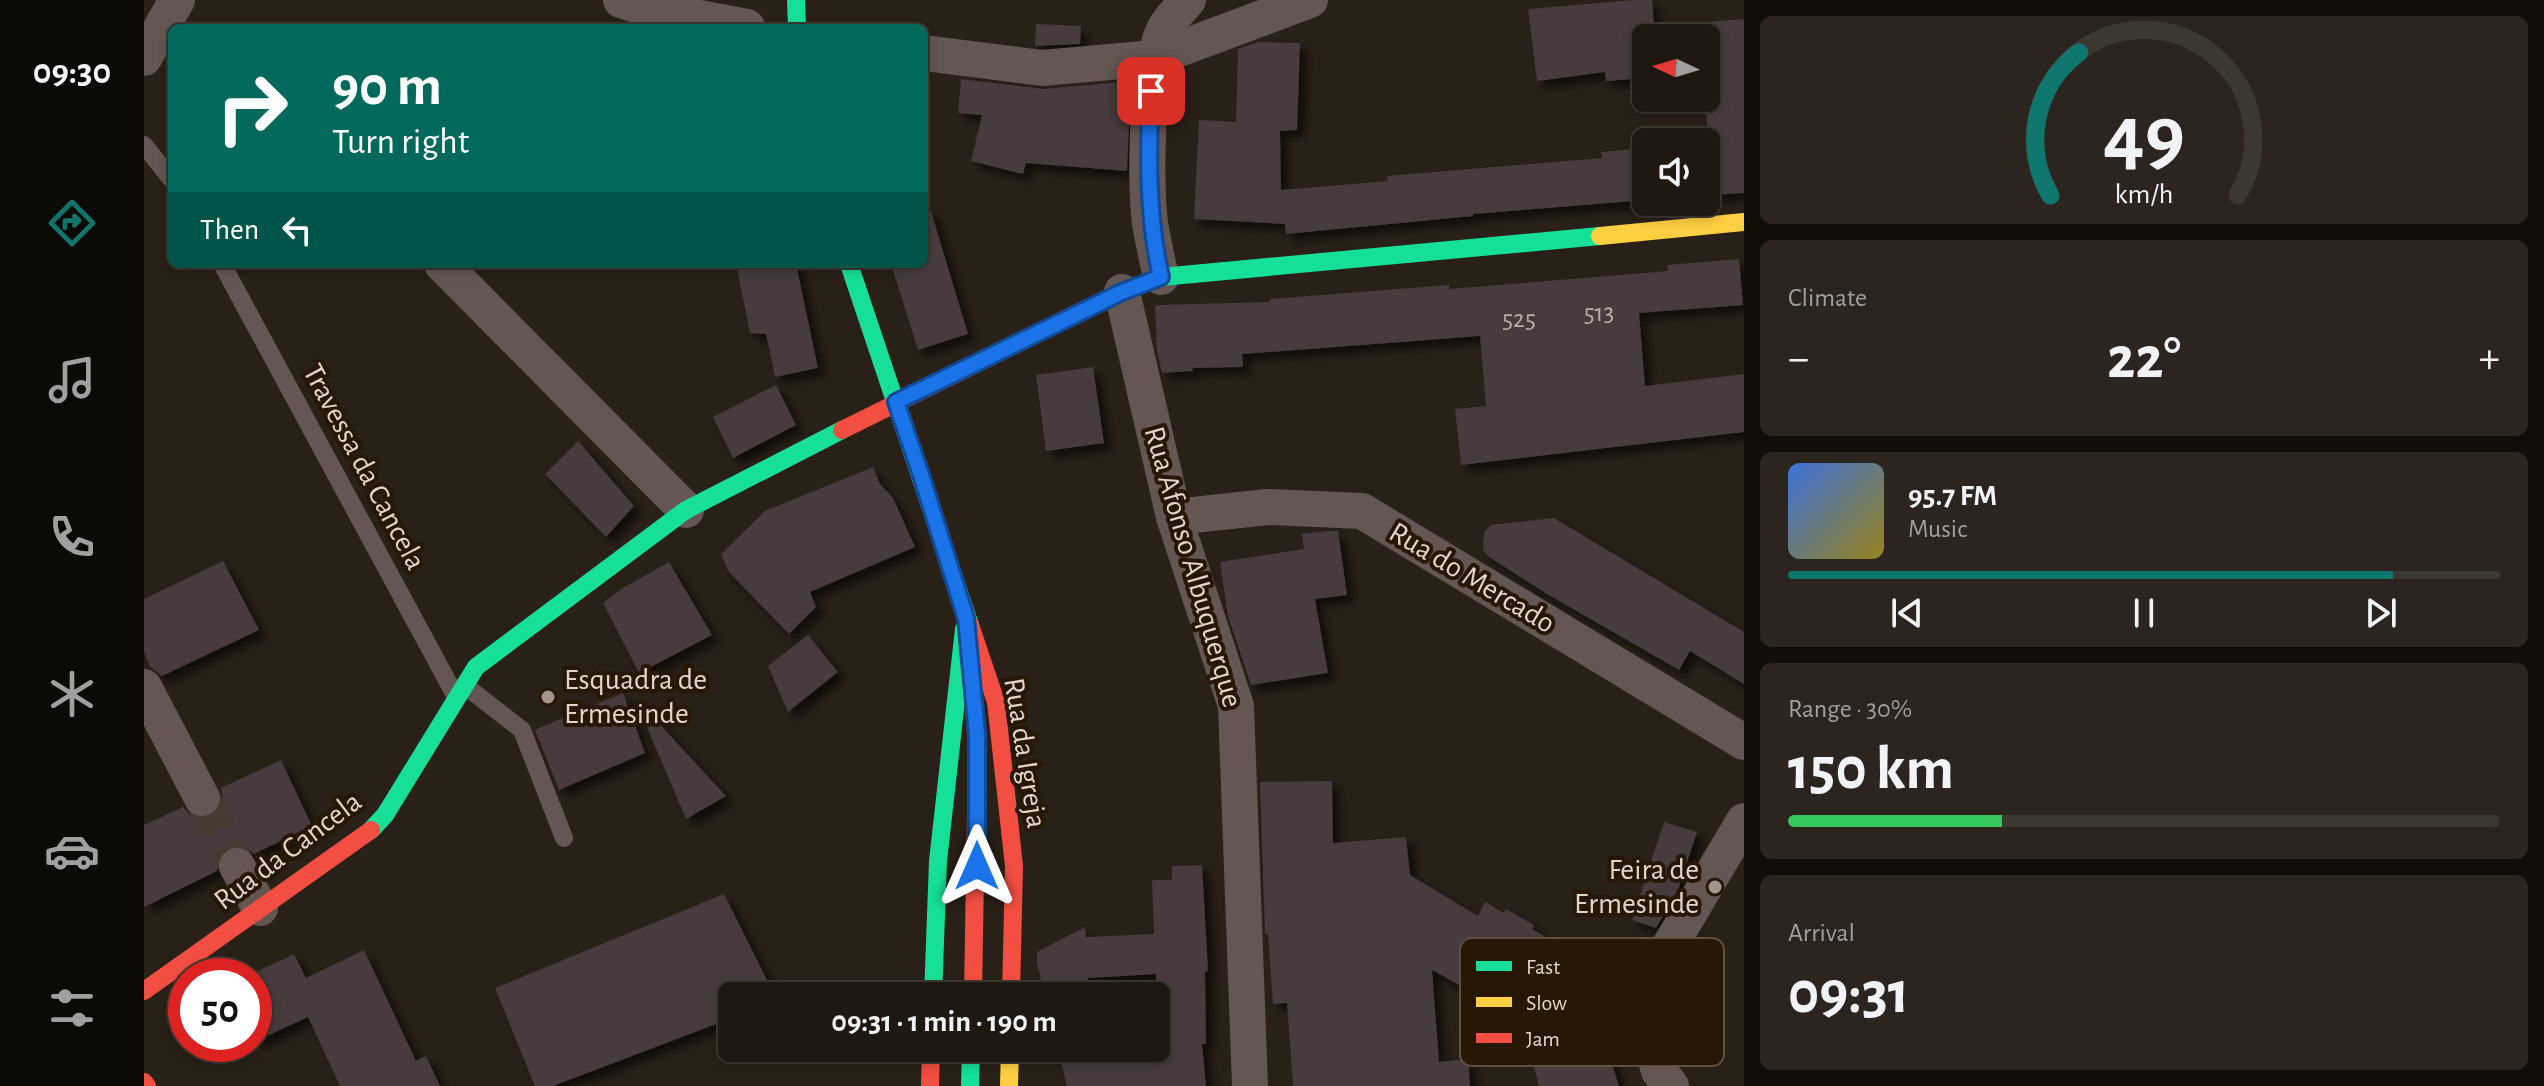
<!DOCTYPE html>
<html lang="en">
<head>
<meta charset="utf-8">
<style>
  body { margin:0; font-family:"Alegreya Sans",sans-serif; background:#2c251f; color:#f1f3f6; height:100vh; display:flex; flex-direction:column; font-size:30px; white-space:nowrap }
  * { box-sizing:border-box; margin:0 }
  p { font-size:26px; color:#a1a09f }
  .icon { flex:none; width:44px; height:44px; fill:none; stroke:currentColor; stroke-width:2; stroke-linecap:round; stroke-linejoin:round }
  .map { position:relative; flex:1; overflow:hidden }
  .drawer { display:flex; flex-direction:column; gap:16px; padding:16px; background:#110d09; width:800px }
  .drawer>* { flex:none }
  .banner { position:absolute; left:24px; top:24px; width:760px; height:244px; border-radius:12px; box-shadow:0 4px 12px #0003,0 0 0 2px #3c3731; background:#00695c; color:#fff; overflow:hidden }
  .needle { width:52px; rotate:274deg }
  .buttons { position:absolute; left:1488px; top:24px; display:grid; gap:16px }
  .buttons a { display:grid; place-items:center; width:88px; height:88px; border-radius:12px; background:#1f1811; box-shadow:0 4px 12px #0003,0 0 0 2px #3c3731; font-size:40px }
  .speed { position:absolute; left:24px; top:958px; display:flex; gap:16px; font-size:40px; font-weight:700; text-align:center }
  .speed>* { display:grid; place-content:center; width:104px; height:104px; border-radius:50%; background:#1f1811; box-shadow:0 4px 12px #0003,0 0 0 2px #3c3731; line-height:1 }
  .speed .limit { border:12px solid #d22; background:#fff; color:#111 }
  .pin { position:absolute; display:grid; place-items:center; width:68px; height:68px; color:#fff; margin:-34px; border-radius:16px; box-shadow:0 4px 12px #0006 }
  .me { position:absolute; width:88px; margin:-44px; rotate:0deg; stroke-linejoin:round; filter:drop-shadow(0 0 6px #0008) }
  .turn { display:flex; align-items:center; gap:28px; height:168px; padding:0 32px; font-size:36px }
  .turn .icon { width:104px; height:104px; stroke-width:2.5 }
  .turn b { display:block; font-size:56px; line-height:68px }
  .then { display:flex; align-items:center; height:76px; padding:0 32px; background:#0003; gap:16px; font-size:30px }
  .big { font-size:60px; font-weight:700; line-height:1.1 }
  .drawer .card { flex:1; display:flex; flex-direction:column; justify-content:center; gap:12px; min-width:0; padding:0 28px; border-radius:12px; background:#2c251f }
  .drawer .dial { align-items:center; gap:0 }
  .dial svg { height:208px; overflow:visible; fill:none; stroke:#3c3731; stroke-width:7; stroke-linecap:round; text-anchor:middle }
  .dial text { fill:#f1f3f6; stroke:none }
  .song { display:flex; align-items:center; gap:24px }
  .cover { width:96px; height:96px; border-radius:12px; background:linear-gradient(135deg,hsl(220 70% 55%),hsl(50 70% 35%)) }
  .played { height:8px; border-radius:4px; background:linear-gradient(90deg,#0f766e 85%,#3c3731 85%) }
  .keys { display:flex; justify-content:space-around; direction:ltr }
  .heat { display:flex; justify-content:space-between; align-items:center; font-size:44px; direction:ltr }
  .charge { height:12px; border-radius:6px; background:linear-gradient(90deg,#34c759 30%,#3c3731 0) }
  .trip { position:absolute; left:574px; top:982px; width:452px; height:80px; border-radius:12px; background:#1f1811; box-shadow:0 4px 12px #0003,0 0 0 2px #3c3731; font-weight:700; line-height:80px; text-align:center }
  main { display:flex; flex:1; min-height:0 }
  .menu { display:flex; flex-direction:column; width:144px; justify-content:space-around; align-items:center; background:#0c0a07; color:#a1a09f }
  .menu .icon { width:56px; height:56px }
  .menu .current { color:#0f766e }
  .menu b { font-size:36px; color:#f1f3f6 }
  .map>svg:first-child { display:block }
  .building { fill:#463a3d; filter:url(#shadow) }
  .lines { fill:none; stroke-linecap:round; stroke-linejoin:round }
  .street-tunnel { stroke:#453b32; stroke-width:36; stroke-dasharray:36 18; stroke-linecap:butt }
  .lane { stroke:#645653; stroke-width:18 }
  .street { stroke:#645653; stroke-width:36 }
  .fast { stroke:#16e098; stroke-width:18 }
  .slow { stroke:#ffcf43; stroke-width:18 }
  .jam { stroke:#f24e42; stroke-width:18 }
  .route-casing { stroke:#114b97; stroke-width:20 }
  .route { stroke:#1a73e8; stroke-width:14 }
  .poi-dot { fill:#a1968d; stroke:#271706; stroke-width:3 }
  .labels { text-anchor:middle; dominant-baseline:central; stroke-width:8; stroke-linejoin:round; paint-order:stroke }
  .number-label { font-size:26px; fill:#bbafa8 }
  .street-label { font-size:30px; fill:#e2d6cc; stroke:#271706 }
  .poi-label { font-size:30px; fill:#e2d6cc; stroke:#271706; text-anchor:start }
  .key { fill:#271706; stroke:#5f5041; stroke-width:2 }
  .key-label { font-size:22px; fill:#e2d6cc }
</style>
</head>
<body>
<main>
<nav class="menu">
<b>09:30</b>
<svg class="icon current" aria-label="directions" viewBox="0 0 24 24"><path d="M12 3l9 9-9 9-9-9zM9 14v-3h6M13 9l2 2-2 2"/></svg>
<svg class="icon" aria-label="music" viewBox="0 0 24 24"><path d="M9 18V5l10-2v13"/><circle cx="6" cy="18" r="3"/><circle cx="16" cy="16" r="3"/></svg>
<svg class="icon" aria-label="phone" viewBox="0 0 24 24"><path d="M5 4h4l2 5-3 2q2 4 5 5l2-3 5 2v4C11 20 4 13 5 4z"/></svg>
<svg class="icon" aria-label="climate" viewBox="0 0 24 24"><path d="M12 3v18M4 7l16 10M4 17L20 7"/></svg>
<svg class="icon" aria-label="car" viewBox="0 0 24 24"><path d="M5 17H2v-5l4-1 3-4h7l3 4 3 1v5h-3M9 17h6M6 11h13"/><circle cx="7" cy="17" r="2"/><circle cx="17" cy="17" r="2"/></svg>
<svg class="icon" aria-label="filters" viewBox="0 0 24 24"><path d="M4 7h16M4 17h16"/><circle cx="9" cy="7" r="2"/><circle cx="15" cy="17" r="2"/></svg>
</nav>
<div class="map">
<svg width="1600" height="1086" viewBox="0 0 1600 1086">
  <defs>
    <filter id="shadow"><feDropShadow dx="7" dy="7" stdDeviation="4" flood-color="#0009"/></filter>
  </defs>
  <rect width="100%" height="100%" fill="#292017"/>
  <g class="building">
    <path d="M1490,0H1508L1511,38H1502V78L1462,81L1461,72L1393,81L1384,9Z"/>
    <path d="M1600,19V193L1569,195L1562,111V22Z"/>
    <path d="M892,24L937,26L936,44L891,46Z"/>
    <path d="M1114,42L1156,43L1153,130L1136,131L1137,190L1244,181L1243,176L1458,158L1457,152L1502,148V200L1329,214V216L1142,234L1141,224L1050,219L1055,120L1092,122L1094,49Z"/>
    <path d="M817,79L900,89L987,81L983,171L882,163L879,174L827,161L838,115L814,113Z"/>
    <path d="M787,211L824,334L774,350L747,264H780V212Z"/>
    <path d="M1595,259L1599,305L1495,313L1501,386L1600,374V432L1317,465L1311,409L1342,406L1336,336L1098,354L1099,367L1048,368L1049,371L1018,373L1013,351L1011,306L1014,305L1126,302V299L1305,285V289L1524,271L1523,265Z"/>
    <path d="M592,264H652L674,368L631,377L622,334L606,333Z"/>
    <path d="M949,367L960,443L902,451L892,375Z"/>
    <path d="M632,385L652,425L589,458L569,417Z"/>
    <path d="M434,441L490,506L462,537L401,474Z"/>
    <path d="M729,467L736,484L749,498L771,547L666,592L672,607L645,634L584,571L577,554L621,511Z"/>
    <path d="M1410,518L1600,632V684L1546,651L1535,670L1403,594L1345,557L1339,550L1340,532L1347,525Z"/>
    <path d="M1183,531H1194L1203,595L1171,599L1184,673L1107,685L1084,616L1076,562L1160,549L1158,534Z"/>
    <path d="M79,561L115,630L18,676L6,667L0,652V599Z"/>
    <path d="M525,562L568,635L495,673L459,603L479,588Z"/>
    <path d="M664,635L694,672L644,712L624,666Z"/>
    <path d="M479,693L501,753L415,790L391,730Z"/>
    <path d="M497,704L582,796L542,819L494,706Z"/>
    <path d="M137,760L168,826L110,854L103,848L94,845L84,847L75,856L73,871L0,907V825L39,807L47,816L58,819L67,817L76,809L79,798L77,788Z"/>
    <path d="M1188,781L1189,843L1262,837L1266,875L1334,916L1341,902L1360,913L1362,909L1390,925L1388,929L1468,976L1462,1015L1463,1047L1475,1086H1395L1377,1019L1288,970L1295,1062L1324,1059L1326,1086H1149L1143,1003L1129,1004L1124,934H1121L1116,782Z"/>
    <path d="M1520,822L1553,832L1534,890L1512,928L1488,920Z"/>
    <path d="M1058,865L1064,971L1061,972L1062,1044H1058L1062,1086H923L914,1048H945V1058L1012,1055V974L944,978V996H901L893,963V952L941,927L942,937L1010,934L1008,880H1028V866Z"/>
    <path d="M580,894L631,996H588V1018L409,1086H391L351,988Z"/>
    <path d="M220,950L272,1061L282,1056L296,1086H196L164,1017L110,1042V973L150,954L162,978Z"/>
  </g>
  <g class="lines">
    <path class="street-tunnel" d="M58,798L93,866"/>
    <g class="lane">
      <path d="M0,145L28,180"/>
      <path d="M78,264L311,695"/>
      <path d="M320,685L378,730L420,838"/>
    </g>
    <g class="street">
      <path d="M477,0L502,8L603,27"/>
      <path d="M780,53L898,68L1011,58L1166,0"/>
      <path d="M0,58L33,0"/>
      <path d="M298,264L542,510"/>
      <path d="M1017,277C1013,259 1009,241 1006,223C1001,182 1002,62 1021,28C1026,18 1037,9 1044,0"/>
      <path d="M978,292L1030,517L1092,706L1106,1086"/>
      <path d="M1030,517L1124,507L1218,511L1600,742"/>
      <path d="M0,687L58,798"/>
      <path d="M93,866L116,908"/>
      <path d="M1527,1086L1515,1071L1502,1025L1509,974L1600,821"/>
    </g>
    <g class="fast">
      <path d="M652,0L653,28"/>
      <path d="M705,264L826,625"/>
      <path d="M1006,281L1017,277L1456,236"/>
      <path d="M227,830L241,815L332,667L542,510L698,430"/>
      <path d="M789,996L794,861L820,629"/>
      <path d="M826,1086L827,1048"/>
    </g>
    <g class="slow">
      <path d="M1456,236L1600,222"/>
      <path d="M865,1086L866,1048"/>
    </g>
    <g class="jam">
      <path d="M698,430L978,292L1006,281"/>
      <path d="M826,625L852,702L870,866L867,996"/>
      <path d="M0,991L227,830"/>
      <path d="M829,996L833,752"/>
      <path d="M0,1082L3,1086"/>
      <path d="M786,1086L787,1048"/>
    </g>
  </g>
  <g class="lines">
    <g class="route-casing">
      <path id="route" d="M833,866V734L822,618L778,478L752,402L978,292L1017,277C1003,215 1004,154 1007,91"/>
    </g>
    <use href="#route" class="route"/>
  </g>
  <g class="poi-dot">
    <circle cx="404" cy="697" r="8"/>
    <circle cx="1571" cy="887" r="8"/>
  </g>
  <g class="labels">
    <g class="number-label">
      <text x="1455" y="313">513</text>
      <text x="1375" y="319">525</text>
    </g>
    <g class="street-label">
      <text transform="translate(220 467) rotate(62)">Travessa da Cancela</text>
      <text transform="translate(1049 567) rotate(74)">Rua Afonso Albuquerque</text>
      <text transform="translate(1328 578) rotate(31)">Rua do Mercado</text>
      <text transform="translate(881 753) rotate(81)">Rua da Igreja</text>
      <text transform="translate(144 851) rotate(-37)">Rua da Cancela</text>
    </g>
    <g class="poi-label">
      <text x="420" y="680">Esquadra de<tspan x="420" dy="34">Ermesinde</tspan></text>
      <text x="1555" y="870" text-anchor="end">Feira de<tspan x="1555" dy="34">Ermesinde</tspan></text>
    </g>
  </g>
  <rect x="1316" y="938" width="264" height="128" rx="12" class="key"/>
  <rect x="1332" y="961" width="36" height="10" fill="#16e098"/>
  <rect x="1332" y="997" width="36" height="10" fill="#ffcf43"/>
  <rect x="1332" y="1033" width="36" height="10" fill="#f24e42"/>
  <g class="key-label">
    <text x="1382" y="974">Fast</text>
    <text x="1382" y="1010">Slow</text>
    <text x="1382" y="1046">Jam</text>
  </g>
</svg>
<div class="buttons">
<a><svg class="needle" viewBox="-14 -14 28 28"><path d="M0-13l5 13h-10z" fill="#e53935"/><path d="M0 13l5-13h-10z" fill="#a1a09f"/></svg></a>
<a><svg class="icon" aria-label="sound" viewBox="0 0 24 24"><path d="M4 9h4l5-4v14l-5-4H4zM17 9q2 3 0 6"/></svg></a>
</div>
<div class="speed"><div class="limit">50</div></div>
<div class="pin" style="left:1007px;top:91px;background:#d93025"><svg class="icon" aria-label="arrive" viewBox="0 0 24 24"><path d="M6 21V4h12l-3 4 3 4H6"/></svg></div>
<svg class="me" style="left:833px;top:866px" viewBox="-20 -20 40 40"><path d="M0-17L14 15 0 8-14 15z" fill="#1a73e8" stroke="#fff" stroke-width="4"/></svg>
<div class="trip">09:31 · 1 min · 190 m</div>
<div class="banner">
<div class="turn"><svg class="icon" aria-label="right" viewBox="0 0 24 24"><path d="M7 20v-9h11M14 6l5 5-5 5"/></svg><div><b>90 m</b>Turn right</div></div>
<div class="then">Then<svg class="icon" aria-label="left" viewBox="0 0 24 24"><path d="M17 20v-9H6M10 6l-5 5 5 5"/></svg></div>
</div>
</div>
<section class="drawer">
<div class="card dial"><svg viewBox="0 0 100 80">
<path d="M14 69A42 42 0 1 1 86 69"/>
<path d="M14 69A42 42 0 0 1 25 14" stroke="#0f766e"/>
<text x="50" y="56" font-size="32" font-weight="700">49</text>
<text x="50" y="72" font-size="11">km/h</text>
</svg></div>
<div class="card"><p>Climate</p>
<div class="heat"><a>−</a><b class="big">22°</b><a>+</a></div>
</div>
<div class="card">
<div class="song"><i class="cover"></i><div><b>95.7 FM</b><p>Music</p></div></div>
<div class="played"></div>
<div class="keys"><svg class="icon" aria-label="previous" viewBox="0 0 24 24"><path d="M18 5L8 12l10 7zM5 5v14"/></svg><svg class="icon" aria-label="pause" viewBox="0 0 24 24"><path d="M8 5v14M16 5v14"/></svg><svg class="icon" aria-label="next" viewBox="0 0 24 24"><path d="M6 5l10 7-10 7zM19 5v14"/></svg></div>
</div>
<div class="card"><p>Range · 30%</p><b class="big">150 km</b><div class="charge"></div></div>
<div class="card"><p>Arrival</p><b class="big">09:31</b></div>
</section>
</main>
</body>
</html>
